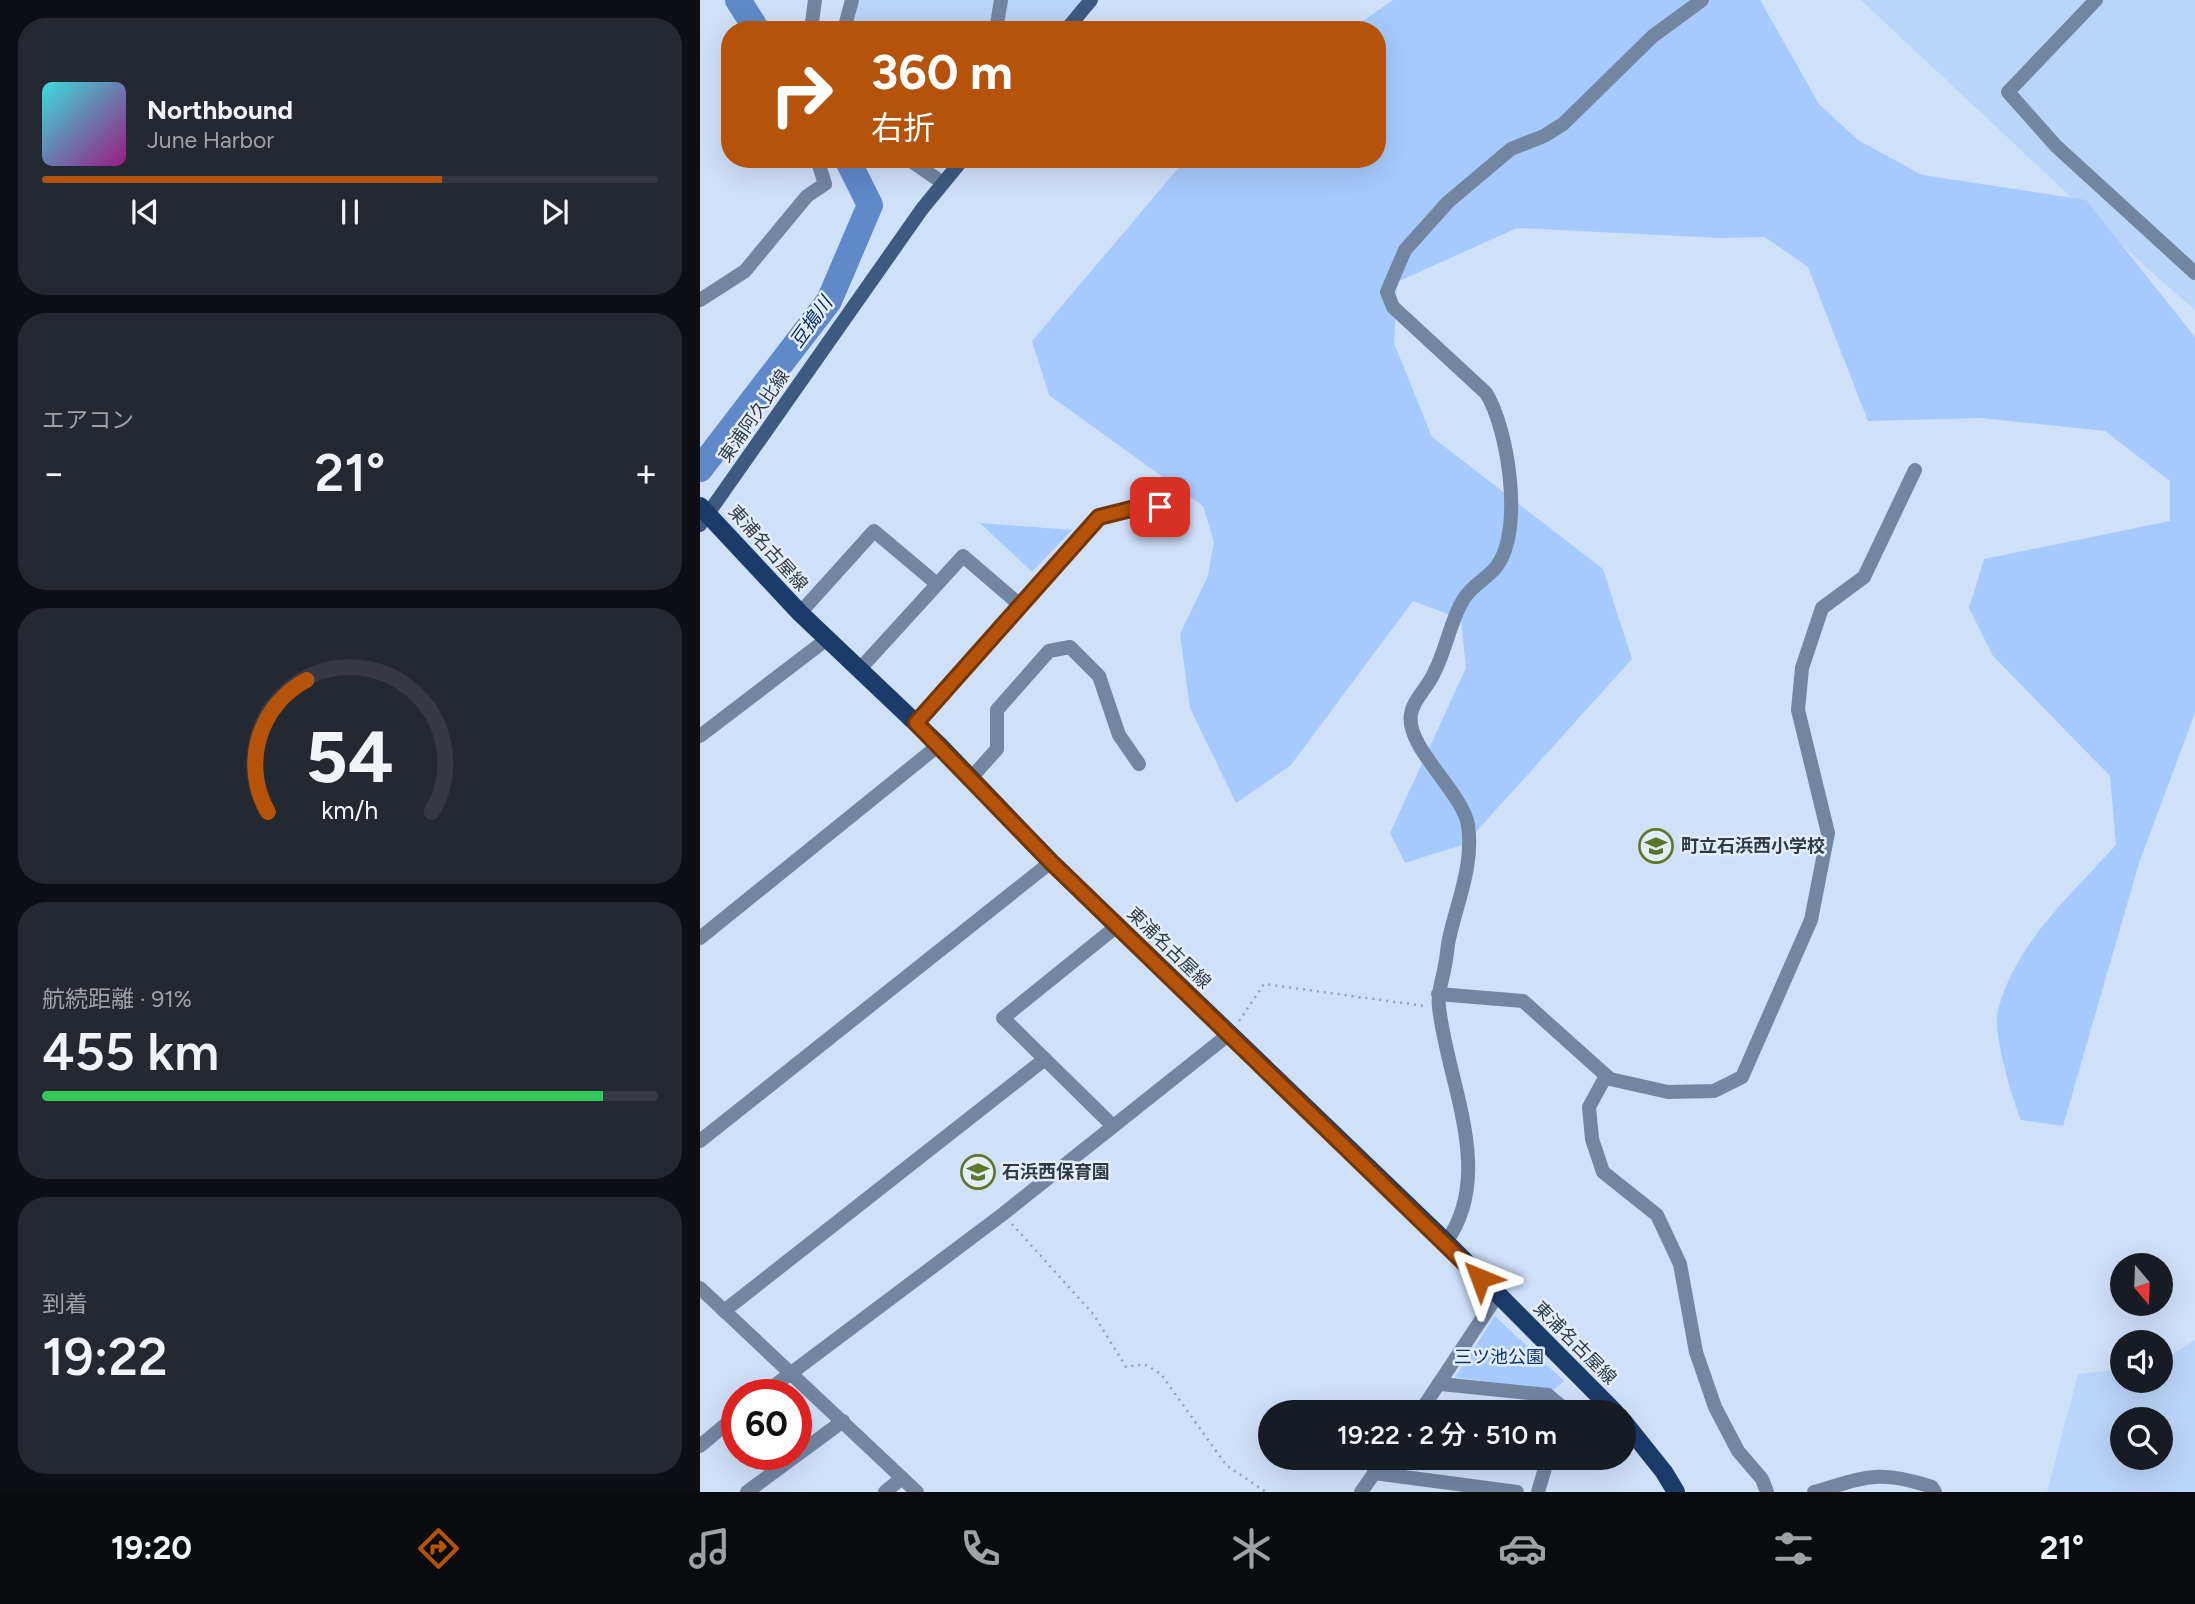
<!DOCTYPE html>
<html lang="ja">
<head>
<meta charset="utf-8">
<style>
  body { margin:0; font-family:Figtree,"Noto Sans JP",sans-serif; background:#242831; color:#f1f3f6; height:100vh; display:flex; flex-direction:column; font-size:26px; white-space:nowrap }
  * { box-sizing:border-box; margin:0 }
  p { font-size:23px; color:#9ea1a6 }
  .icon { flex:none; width:38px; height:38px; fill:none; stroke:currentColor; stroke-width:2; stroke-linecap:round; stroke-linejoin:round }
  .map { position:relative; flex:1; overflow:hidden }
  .details { display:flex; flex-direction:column; gap:18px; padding:18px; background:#0d0f14; width:700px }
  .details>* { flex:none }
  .banner { position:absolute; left:21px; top:21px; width:665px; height:147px; border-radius:28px; box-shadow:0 7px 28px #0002; background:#b45309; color:#fff; overflow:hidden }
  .needle { width:46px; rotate:161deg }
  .fabs { position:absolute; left:1410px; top:1253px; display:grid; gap:14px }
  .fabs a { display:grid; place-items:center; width:63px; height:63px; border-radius:50%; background:#171b24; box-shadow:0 7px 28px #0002; font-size:35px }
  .speed { position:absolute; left:21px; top:1379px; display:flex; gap:14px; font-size:35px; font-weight:700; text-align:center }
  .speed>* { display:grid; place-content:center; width:91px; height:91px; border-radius:50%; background:#171b24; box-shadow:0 7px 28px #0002; line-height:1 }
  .speed .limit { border:10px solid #d22; background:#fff; color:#111 }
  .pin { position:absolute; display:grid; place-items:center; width:60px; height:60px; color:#fff; margin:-30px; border-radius:14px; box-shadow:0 4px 10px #0006 }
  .me { position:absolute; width:77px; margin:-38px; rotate:316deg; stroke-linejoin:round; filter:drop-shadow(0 0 5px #0008) }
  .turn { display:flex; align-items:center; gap:24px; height:147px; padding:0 35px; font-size:32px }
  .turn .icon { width:91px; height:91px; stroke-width:2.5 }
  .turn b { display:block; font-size:49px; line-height:60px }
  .big { font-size:52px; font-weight:600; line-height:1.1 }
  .details .widget { flex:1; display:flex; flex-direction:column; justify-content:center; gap:10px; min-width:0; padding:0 24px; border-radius:28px; background:#242831 }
  .details .dial { align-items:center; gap:0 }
  .dial svg { height:182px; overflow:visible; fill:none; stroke:#363941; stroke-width:7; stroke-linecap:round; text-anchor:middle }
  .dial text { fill:#f1f3f6; stroke:none }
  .song { display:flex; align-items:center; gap:21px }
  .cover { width:84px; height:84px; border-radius:10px; background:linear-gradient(135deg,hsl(180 70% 55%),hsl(310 70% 35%)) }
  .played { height:7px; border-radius:4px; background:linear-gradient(90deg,#b45309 65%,#363941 65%) }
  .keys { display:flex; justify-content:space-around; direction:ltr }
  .heat { display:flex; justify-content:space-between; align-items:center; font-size:38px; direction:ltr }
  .charge { height:10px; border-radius:5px; background:linear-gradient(90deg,#34c759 91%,#363941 0) }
  .trip { position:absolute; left:558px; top:1400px; width:378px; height:70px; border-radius:35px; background:#171b24; box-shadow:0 7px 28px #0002; font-weight:600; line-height:70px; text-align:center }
  .menu { display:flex; height:112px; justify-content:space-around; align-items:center; background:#090b0e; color:#9ea1a6 }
  .menu .icon { width:49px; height:49px }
  .menu .current { color:#b45309 }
  .menu b { font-size:32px; color:#f1f3f6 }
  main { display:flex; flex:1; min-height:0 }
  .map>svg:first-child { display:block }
  .built { fill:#bbd4f9; fill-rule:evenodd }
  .green { fill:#a6cafe }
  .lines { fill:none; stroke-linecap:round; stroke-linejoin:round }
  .river { stroke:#5f89c8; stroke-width:26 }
  .path { stroke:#93a1b5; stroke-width:2.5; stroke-dasharray:2 5; stroke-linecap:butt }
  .minor { stroke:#7285a1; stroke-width:14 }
  .tertiary { stroke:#7285a1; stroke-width:14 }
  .secondary { stroke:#3f5a81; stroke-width:14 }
  .primary { stroke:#1b3b6a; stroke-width:18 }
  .route-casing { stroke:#753606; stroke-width:18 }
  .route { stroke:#b45309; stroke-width:12 }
  .labels { text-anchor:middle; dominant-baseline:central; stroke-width:5; stroke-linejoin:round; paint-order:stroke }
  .street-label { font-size:18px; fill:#313945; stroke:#e4edf9 }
  .poi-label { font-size:18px; font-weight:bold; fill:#313945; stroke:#e4edf9; text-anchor:start }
  .park-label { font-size:18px; fill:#0a336c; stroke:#e4edf9 }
  .water-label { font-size:19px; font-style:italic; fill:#012a62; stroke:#e4edf9 }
</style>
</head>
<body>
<main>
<section class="details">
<div class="widget">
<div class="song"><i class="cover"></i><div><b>Northbound</b><p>June Harbor</p></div></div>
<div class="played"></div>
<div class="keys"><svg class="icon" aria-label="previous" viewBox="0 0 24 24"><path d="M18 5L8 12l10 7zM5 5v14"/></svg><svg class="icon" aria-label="pause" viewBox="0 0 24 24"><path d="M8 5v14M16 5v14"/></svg><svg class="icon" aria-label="next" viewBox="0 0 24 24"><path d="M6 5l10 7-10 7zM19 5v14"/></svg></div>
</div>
<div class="widget"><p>エアコン</p>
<div class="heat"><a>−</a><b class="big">21°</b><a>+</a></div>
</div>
<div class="widget dial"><svg viewBox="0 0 100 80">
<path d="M14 69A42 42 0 1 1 86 69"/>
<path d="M14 69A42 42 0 0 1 31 11" stroke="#b45309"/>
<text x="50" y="56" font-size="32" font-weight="700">54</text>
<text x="50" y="72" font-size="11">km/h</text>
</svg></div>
<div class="widget"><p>航続距離 · 91%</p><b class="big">455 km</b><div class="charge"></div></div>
<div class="widget"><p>到着</p><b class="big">19:22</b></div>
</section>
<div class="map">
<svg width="1495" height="1492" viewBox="0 0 1495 1492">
  <rect width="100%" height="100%" fill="#cfe0f9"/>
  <g class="built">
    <path d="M153,0H391L367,30H145Z"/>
    <path d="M1161,0H1495V310L1449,270Z"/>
    <path d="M1495,1340V1492H1347L1378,1374L1423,1369V1381H1461V1361ZM1423,1419H1461V1458H1423Z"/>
  </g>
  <g class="green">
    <path d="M693,0H1060L1119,104L1158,140L1222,175L1386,200L1495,337V713L1439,863L1363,1126L1321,1120C1312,1098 1292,1032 1298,1010C1316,942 1371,895 1416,845L1410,776L1293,656L1269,608L1284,559L1470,521V481L1405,431L1281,418L1168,421L1108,267L1065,237L1020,238L817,228L697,282L694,343L732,437L903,569L932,659L765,844L705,863L690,833L766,668L761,619L713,601L591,765L536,803L490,708L480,634L508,576L514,541L503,506L349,395L332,341L486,159H677V30H650Z"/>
    <path d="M280,523L372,530L332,572Z"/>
    <path d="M795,1316L864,1381L852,1391L755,1377Z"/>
  </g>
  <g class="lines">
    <g class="river">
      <path d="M38,0L57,30"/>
      <path d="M0,469L129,301L170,205L147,159"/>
    </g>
    <g class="path">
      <path d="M539,1021L564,984L725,1006"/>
      <path d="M312,1224L394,1315L426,1367L444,1364L461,1374L526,1465L566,1492"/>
    </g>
    <g class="minor">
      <path d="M1396,0L1308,92L1356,146L1495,273"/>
      <path d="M111,30L115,0"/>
      <path d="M144,30L152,0"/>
      <path d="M296,30L301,0"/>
      <path d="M208,159L243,183"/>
      <path d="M0,300L45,271L107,196L125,184L117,159"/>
      <path d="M320,605L399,517L435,508L460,507"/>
      <path d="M100,613L174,531L237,584"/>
      <path d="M159,670L263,556L320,605L216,723"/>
      <path d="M0,736L127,639"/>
      <path d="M271,778L297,749V710L349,651L370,647L399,676L419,735L439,764"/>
      <path d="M738,994L823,1001L910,1079L968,1092L1014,1091L1042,1077L1111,920L1128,833L1098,710L1102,668L1122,608L1164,577L1215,470"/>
      <path d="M906,1076L889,1107L892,1139L903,1172L957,1215L980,1264L996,1352L1015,1407L1038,1451L1062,1479L1067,1492"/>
      <path d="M413,1126L303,1018L417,926"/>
      <path d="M0,1141L351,862"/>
      <path d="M746,1242C796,1173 747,1082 739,1007C737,992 743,979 745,965C747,957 747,948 749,939C757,902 774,865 768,825C762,791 705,747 711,714C713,700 728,687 734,673C746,650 750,622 763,600C772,585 787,579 797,566C824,530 808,428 786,393L693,307L687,292L705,250L748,202L811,149L844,136L863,124L953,36L1002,0"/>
      <path d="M24,1311L345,1059"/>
      <path d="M741,1384L848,1395L868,1412"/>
      <path d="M720,1412L797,1296"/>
      <path d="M674,1473L817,1492"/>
      <path d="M47,1492L143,1421"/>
      <path d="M185,1492L202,1478"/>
      <path d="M661,1492L685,1458"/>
      <path d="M838,1492L848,1458"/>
    </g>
    <g class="tertiary">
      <path d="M0,938L239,745"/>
      <path d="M0,1288L217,1492"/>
      <path d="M62,1395L303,1214L528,1035"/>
      <path d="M0,1446L37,1415"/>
      <path d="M1114,1492C1166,1477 1179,1469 1232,1487L1235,1492"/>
    </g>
    <g class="secondary">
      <path d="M366,30L391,0"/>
      <path d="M0,525L222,209L263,159"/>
    </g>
    <g class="primary">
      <path d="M0,506L100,613L239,745L351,862L746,1242L915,1412"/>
      <path d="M924,1422L964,1472L976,1492"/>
    </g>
  </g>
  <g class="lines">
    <g class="route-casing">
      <path id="route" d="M460,507L435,508L399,517L216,723L351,862L780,1278"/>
    </g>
    <use href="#route" class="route"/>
  </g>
  <defs>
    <g id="school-ring" transform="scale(1.75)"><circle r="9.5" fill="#e4edf9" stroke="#5e7628" stroke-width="1.5"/><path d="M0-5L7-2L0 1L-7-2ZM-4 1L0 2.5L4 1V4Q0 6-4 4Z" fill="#5e7628"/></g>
  </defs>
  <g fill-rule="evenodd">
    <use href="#school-ring" x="956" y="846"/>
    <use href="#school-ring" x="278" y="1172"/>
  </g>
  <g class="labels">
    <g class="street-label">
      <text transform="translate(54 416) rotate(-55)">東浦阿久比線</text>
      <text transform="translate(68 548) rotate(48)">東浦名古屋線</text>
      <text transform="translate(469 948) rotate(44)">東浦名古屋線</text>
      <text transform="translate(875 1343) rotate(45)">東浦名古屋線</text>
    </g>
    <g class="poi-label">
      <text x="981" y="846">町立石浜西小学校</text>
      <text x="302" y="1172">石浜西保育園</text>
    </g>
    <g class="park-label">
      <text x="799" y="1357">三ツ池公園</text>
    </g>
    <g class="water-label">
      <text transform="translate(111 322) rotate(-54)">豆搗川</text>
    </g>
  </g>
</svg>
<div class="fabs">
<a><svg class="needle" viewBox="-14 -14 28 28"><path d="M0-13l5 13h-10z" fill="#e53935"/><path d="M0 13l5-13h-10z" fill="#9ea1a6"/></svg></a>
<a><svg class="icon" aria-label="sound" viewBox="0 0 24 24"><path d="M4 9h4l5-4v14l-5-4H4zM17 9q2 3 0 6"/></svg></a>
<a><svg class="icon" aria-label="search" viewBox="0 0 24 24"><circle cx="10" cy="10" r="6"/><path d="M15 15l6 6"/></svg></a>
</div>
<div class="speed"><div class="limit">60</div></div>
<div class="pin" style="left:460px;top:507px;background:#d93025"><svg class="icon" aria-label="arrive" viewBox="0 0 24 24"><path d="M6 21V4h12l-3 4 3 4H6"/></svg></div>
<svg class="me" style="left:780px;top:1278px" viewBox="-20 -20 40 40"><path d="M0-17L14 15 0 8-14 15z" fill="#b45309" stroke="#fff" stroke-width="4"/></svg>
<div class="trip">19:22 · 2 分 · 510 m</div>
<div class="banner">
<div class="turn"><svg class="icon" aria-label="right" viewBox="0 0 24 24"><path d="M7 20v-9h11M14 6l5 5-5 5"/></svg><div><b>360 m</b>右折</div></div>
</div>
</div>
</main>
<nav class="menu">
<b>19:20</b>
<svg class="icon current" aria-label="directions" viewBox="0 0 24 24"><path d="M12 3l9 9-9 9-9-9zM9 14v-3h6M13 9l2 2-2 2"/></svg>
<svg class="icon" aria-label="music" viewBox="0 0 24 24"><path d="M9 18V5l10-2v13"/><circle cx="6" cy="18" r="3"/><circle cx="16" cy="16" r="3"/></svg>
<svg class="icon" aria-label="phone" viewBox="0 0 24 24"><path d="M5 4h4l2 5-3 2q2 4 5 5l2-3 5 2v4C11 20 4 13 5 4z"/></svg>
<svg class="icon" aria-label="climate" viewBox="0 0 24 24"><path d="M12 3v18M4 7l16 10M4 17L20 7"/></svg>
<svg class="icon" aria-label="car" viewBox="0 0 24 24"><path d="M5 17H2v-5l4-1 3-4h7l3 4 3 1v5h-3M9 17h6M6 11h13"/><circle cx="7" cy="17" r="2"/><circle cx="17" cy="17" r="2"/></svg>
<svg class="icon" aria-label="filters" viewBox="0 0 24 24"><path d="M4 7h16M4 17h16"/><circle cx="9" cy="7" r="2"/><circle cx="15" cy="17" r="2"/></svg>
<b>21°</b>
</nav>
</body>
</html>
